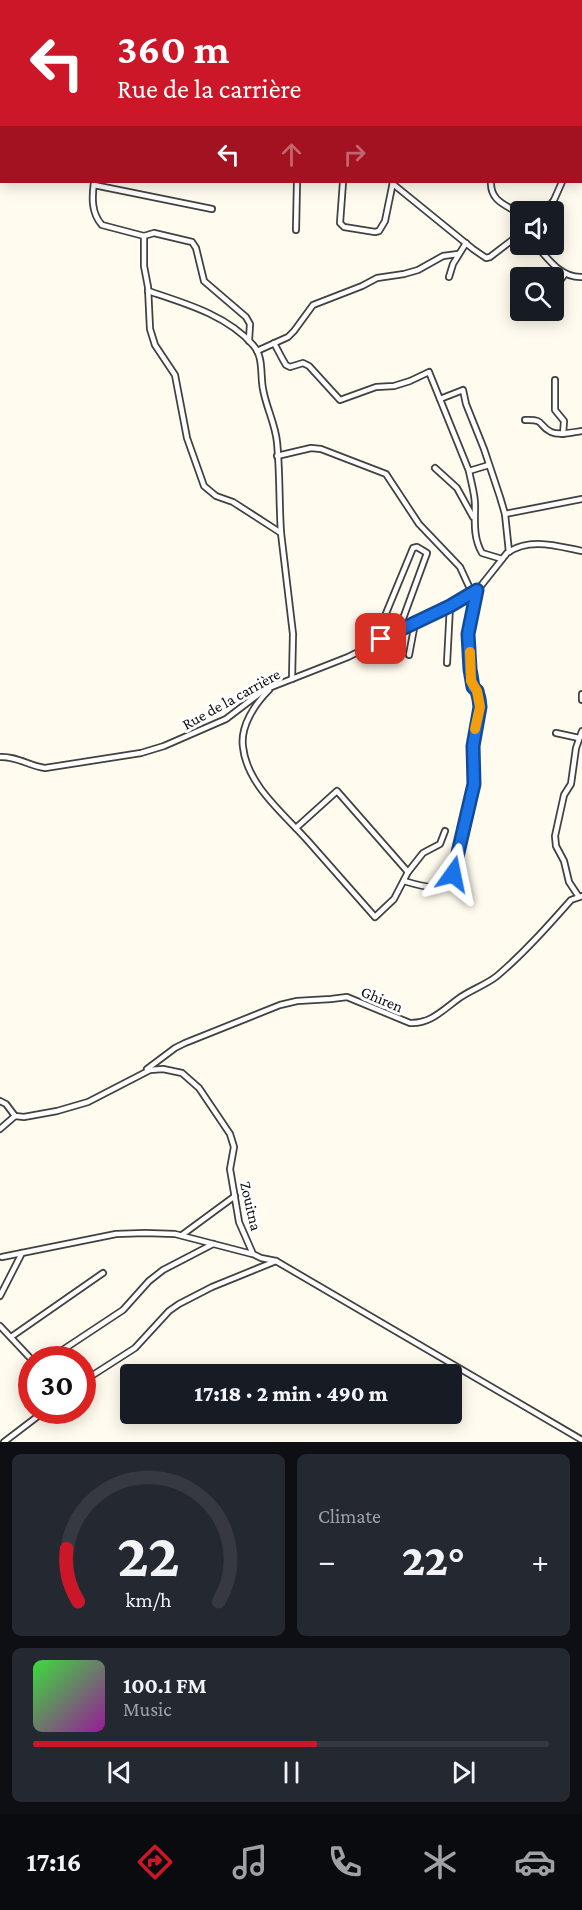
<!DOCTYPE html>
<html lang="en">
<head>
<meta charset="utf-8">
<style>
  body { margin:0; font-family:"Crimson Pro",serif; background:#242831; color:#f1f3f6; height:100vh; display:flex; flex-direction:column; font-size:22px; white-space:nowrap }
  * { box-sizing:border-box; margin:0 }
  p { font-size:20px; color:#9ea1a6 }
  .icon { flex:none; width:33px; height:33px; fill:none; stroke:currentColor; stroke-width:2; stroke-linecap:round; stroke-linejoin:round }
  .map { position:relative; height:1442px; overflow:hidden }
  .details { display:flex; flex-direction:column; gap:12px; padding:12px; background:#0d0f14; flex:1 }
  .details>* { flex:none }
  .hud { position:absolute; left:0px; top:0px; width:582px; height:183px; box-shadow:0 3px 15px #0003; background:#cc1729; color:#fff; overflow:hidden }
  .controls { position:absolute; left:510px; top:201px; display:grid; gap:12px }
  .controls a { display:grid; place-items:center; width:54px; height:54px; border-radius:6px; background:#171b24; box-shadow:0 3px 15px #0003; font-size:30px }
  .speed { position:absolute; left:18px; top:1346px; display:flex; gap:12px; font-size:30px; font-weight:700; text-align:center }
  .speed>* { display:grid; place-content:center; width:78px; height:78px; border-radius:50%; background:#171b24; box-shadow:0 3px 15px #0003; line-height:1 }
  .speed .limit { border:9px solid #d22; background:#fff; color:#111 }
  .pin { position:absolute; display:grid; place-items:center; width:51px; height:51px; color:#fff; margin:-26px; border-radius:12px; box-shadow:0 3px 9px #0006 }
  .me { position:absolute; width:66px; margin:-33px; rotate:12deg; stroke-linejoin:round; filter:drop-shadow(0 0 4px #0008) }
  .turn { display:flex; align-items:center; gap:21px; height:126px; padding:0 18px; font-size:27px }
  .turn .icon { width:78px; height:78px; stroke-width:2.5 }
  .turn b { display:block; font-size:42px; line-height:51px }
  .lanes { display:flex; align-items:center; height:57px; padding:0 18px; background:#0003; justify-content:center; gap:30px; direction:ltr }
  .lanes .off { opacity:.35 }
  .big { font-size:45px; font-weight:800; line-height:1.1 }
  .details .widget { flex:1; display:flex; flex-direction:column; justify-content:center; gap:9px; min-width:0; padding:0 21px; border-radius:9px; background:#242831 }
  .details .dial { align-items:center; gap:0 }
  .dial svg { height:156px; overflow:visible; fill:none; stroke:#363941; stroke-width:7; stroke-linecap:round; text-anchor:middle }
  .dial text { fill:#f1f3f6; stroke:none }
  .song { display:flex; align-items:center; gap:18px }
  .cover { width:72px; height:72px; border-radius:9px; background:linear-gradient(135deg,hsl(120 70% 55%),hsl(300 70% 35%)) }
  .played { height:6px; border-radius:3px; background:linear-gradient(90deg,#cc1729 55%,#363941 55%) }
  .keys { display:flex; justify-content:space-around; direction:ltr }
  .heat { display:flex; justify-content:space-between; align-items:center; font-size:33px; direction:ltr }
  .details .tiles { flex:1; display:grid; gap:12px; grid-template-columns:1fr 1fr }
  .widget:last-child { grid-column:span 2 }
  .trip { position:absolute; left:120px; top:1364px; width:342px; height:60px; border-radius:6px; background:#171b24; box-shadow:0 3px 15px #0003; font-weight:800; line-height:60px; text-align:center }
  .dock { display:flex; height:96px; justify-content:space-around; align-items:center; background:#090b0e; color:#9ea1a6 }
  .dock .icon { width:42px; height:42px }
  .dock .on { color:#cc1729 }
  .dock b { font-size:27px; color:#f1f3f6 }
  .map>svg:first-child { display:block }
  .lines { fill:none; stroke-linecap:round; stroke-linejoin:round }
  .minor-casing { stroke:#414141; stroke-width:8 }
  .secondary-casing { stroke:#303030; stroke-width:9 }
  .minor { stroke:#fff; stroke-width:4.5 }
  .secondary { stroke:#fff1a9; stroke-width:6 }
  .route-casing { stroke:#114b97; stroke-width:15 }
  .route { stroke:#1a73e8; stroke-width:10 }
  .slow { stroke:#f59e0b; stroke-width:10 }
  .labels { text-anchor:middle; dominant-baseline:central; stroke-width:6; stroke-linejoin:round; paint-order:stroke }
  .street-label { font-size:16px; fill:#0e0e0e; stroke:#fff }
</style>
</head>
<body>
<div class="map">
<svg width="582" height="1442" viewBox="0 0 582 1442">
  <rect width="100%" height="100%" fill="#fffbee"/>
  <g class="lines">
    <g class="minor-casing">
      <g id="minor">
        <path d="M280,0V2"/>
        <path d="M315,2V0"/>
        <path d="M412,2V0"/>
        <path d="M0,37L2,39"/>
        <path d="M0,87H2"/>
        <path d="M94,182C92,197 91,213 102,225L144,236V266L148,287L150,329L155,345L175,375L187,438L204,486L216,496L233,502L281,533L293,634L292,679"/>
        <path d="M343,182L340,223L344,227L375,232L379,231L385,221L393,182"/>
        <path d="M491,182C490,201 506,205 520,214"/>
        <path d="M393,184L473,249L486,258L490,257L520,234"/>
        <path d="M94,185L212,209"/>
        <path d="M545,212L554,200L562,182"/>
        <path d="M296,230L297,182"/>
        <path d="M144,236L154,233L192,242L196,248L204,281L246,317L250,324L249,341"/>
        <path d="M535,244C548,259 561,278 582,277"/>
        <path d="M449,277L453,264L466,243"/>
        <path d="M554,289L565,274"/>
        <path d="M148,291C184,303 227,315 253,345C264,357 260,374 263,389C266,407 275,423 277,442C280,472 279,503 281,533"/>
        <path d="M274,343L283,360L286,365L290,367L303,363L309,366L340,400L376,387L394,386L410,381L429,372L469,471"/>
        <path d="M257,351L288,337L294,331L313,305L362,286L377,278L404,274L418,270L443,256L458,254"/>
        <path d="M555,380V410L564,421L563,434"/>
        <path d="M440,399L463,390L466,404L484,449L500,497L505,514L509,552"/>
        <path d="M525,420C546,419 537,425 551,432C560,436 573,432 582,431"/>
        <path d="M277,456L311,448L321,449L386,474L419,524L460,567L472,593"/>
        <path d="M489,465L469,471C471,482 475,494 475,505C475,521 473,538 482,553L502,559"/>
        <path d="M435,468L457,488L473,517"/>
        <path d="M505,514L582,499"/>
        <path d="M381,639L380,629L382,623L413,548L417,547L427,553L401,624V630"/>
        <path d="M409,655L415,623"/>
        <path d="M447,663L450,606"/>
        <path d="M269,690C255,704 240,726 243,747C247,785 284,814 308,841C330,866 353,892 375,917L394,899L408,872L423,853L440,844L445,831"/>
        <path d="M582,694V700"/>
        <path d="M556,733L579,738"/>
        <path d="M0,757C17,756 29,766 45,768L141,753L164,746L226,719L264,690L274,686L348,657L450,606L480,587L507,553C529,537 557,546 582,551"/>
        <path d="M296,828L337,791L408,872"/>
        <path d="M404,881C421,886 444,894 453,874L474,784L473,745L480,707L479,699L477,691L473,687L469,669L468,634L477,590"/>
        <path d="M579,897L569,882L564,861L556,846L555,836L564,795L571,784L576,748L582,731"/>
        <path d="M147,1069L175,1048L185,1043L280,1005L297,1001L331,999L347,997L410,1023C430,1024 443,1010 458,999C470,990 486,985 497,976C524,953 548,926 571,900L582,896"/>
        <path d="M0,1101L6,1104L15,1116L24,1117L57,1111L88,1102L150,1070L163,1069L182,1073L199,1088L230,1134L234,1147L230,1169L237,1210L239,1222L253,1254L261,1258L276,1261L582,1440"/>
        <path d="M0,1129L15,1116"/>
        <path d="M182,1235L235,1196"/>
        <path d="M2,1257L116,1234L145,1233L175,1234L252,1254"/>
        <path d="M0,1296L22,1253"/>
        <path d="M0,1326L32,1360"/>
        <path d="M11,1337L103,1273"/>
        <path d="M49,1359L123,1310L149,1281L163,1270L213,1244"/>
        <path d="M82,1382L135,1348L169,1311L179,1304L212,1287L276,1261"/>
        <path d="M4,1442L46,1410"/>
      </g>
    </g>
    <g class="secondary-casing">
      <g id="secondary">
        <path d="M559,0L560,2"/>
        <path d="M580,53L582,57"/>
      </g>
    </g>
    <use href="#minor" class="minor"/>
    <use href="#secondary" class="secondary"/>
  </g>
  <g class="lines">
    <g class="route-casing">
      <path id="route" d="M381,639L450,606L477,590L468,634L470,669L473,687L477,691L479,699L480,707L473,746L474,784L453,874"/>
    </g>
    <use href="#route" class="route"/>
    <path class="slow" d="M470,652L471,681L477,691L480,707L475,729"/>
  </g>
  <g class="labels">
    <g class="street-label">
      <text transform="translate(231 699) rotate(-29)">Rue de la carrière</text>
      <text transform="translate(382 999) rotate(23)">Ghiren</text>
      <text transform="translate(251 1206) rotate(77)">Zouitna</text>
    </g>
  </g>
</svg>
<div class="controls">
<a><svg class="icon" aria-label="sound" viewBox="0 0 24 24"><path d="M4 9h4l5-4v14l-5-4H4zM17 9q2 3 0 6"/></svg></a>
<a><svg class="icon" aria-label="search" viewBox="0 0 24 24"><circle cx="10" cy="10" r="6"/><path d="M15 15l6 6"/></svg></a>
</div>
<div class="speed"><div class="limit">30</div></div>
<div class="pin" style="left:381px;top:639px;background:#d93025"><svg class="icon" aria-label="arrive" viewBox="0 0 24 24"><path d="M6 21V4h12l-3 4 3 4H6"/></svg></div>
<svg class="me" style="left:453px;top:874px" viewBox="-20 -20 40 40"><path d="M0-17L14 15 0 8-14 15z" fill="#1a73e8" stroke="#fff" stroke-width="4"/></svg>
<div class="trip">17:18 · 2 min · 490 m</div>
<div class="hud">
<div class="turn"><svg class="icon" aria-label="left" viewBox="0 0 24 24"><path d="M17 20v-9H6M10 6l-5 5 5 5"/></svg><div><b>360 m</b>Rue de la carrière</div></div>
<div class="lanes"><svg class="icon" aria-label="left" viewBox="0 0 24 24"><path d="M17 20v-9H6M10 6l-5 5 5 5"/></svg><svg class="icon off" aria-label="ahead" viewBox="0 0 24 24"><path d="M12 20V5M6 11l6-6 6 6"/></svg><svg class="icon off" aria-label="right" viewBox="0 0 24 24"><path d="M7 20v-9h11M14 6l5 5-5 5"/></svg></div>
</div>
</div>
<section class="details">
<div class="tiles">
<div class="widget dial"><svg viewBox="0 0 100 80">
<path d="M14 69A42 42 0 1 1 86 69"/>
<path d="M14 69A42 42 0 0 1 8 42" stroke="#cc1729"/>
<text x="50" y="56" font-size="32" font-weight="700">22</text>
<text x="50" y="72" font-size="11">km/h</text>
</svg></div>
<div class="widget"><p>Climate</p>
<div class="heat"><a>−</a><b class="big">22°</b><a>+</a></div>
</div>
<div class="widget">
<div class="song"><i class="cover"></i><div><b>100.1 FM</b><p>Music</p></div></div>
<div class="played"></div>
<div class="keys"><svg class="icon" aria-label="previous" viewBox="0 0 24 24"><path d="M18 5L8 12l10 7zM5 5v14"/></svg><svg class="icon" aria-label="pause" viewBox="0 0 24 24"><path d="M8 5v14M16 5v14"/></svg><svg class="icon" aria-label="next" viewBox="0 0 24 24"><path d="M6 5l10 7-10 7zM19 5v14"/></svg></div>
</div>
</div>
</section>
<nav class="dock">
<b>17:16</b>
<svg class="icon on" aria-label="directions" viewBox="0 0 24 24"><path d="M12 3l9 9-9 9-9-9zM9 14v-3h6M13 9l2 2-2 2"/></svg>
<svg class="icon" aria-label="music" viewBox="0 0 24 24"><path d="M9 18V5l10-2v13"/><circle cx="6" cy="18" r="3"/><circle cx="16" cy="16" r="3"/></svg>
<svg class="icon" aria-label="phone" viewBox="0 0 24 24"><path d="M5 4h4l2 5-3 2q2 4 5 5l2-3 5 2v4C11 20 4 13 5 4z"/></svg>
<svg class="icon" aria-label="climate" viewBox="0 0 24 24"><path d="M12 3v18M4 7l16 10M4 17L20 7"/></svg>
<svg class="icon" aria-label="car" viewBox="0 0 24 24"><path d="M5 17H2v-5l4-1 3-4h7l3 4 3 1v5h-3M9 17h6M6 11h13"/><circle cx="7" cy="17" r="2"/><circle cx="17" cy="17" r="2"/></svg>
</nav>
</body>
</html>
